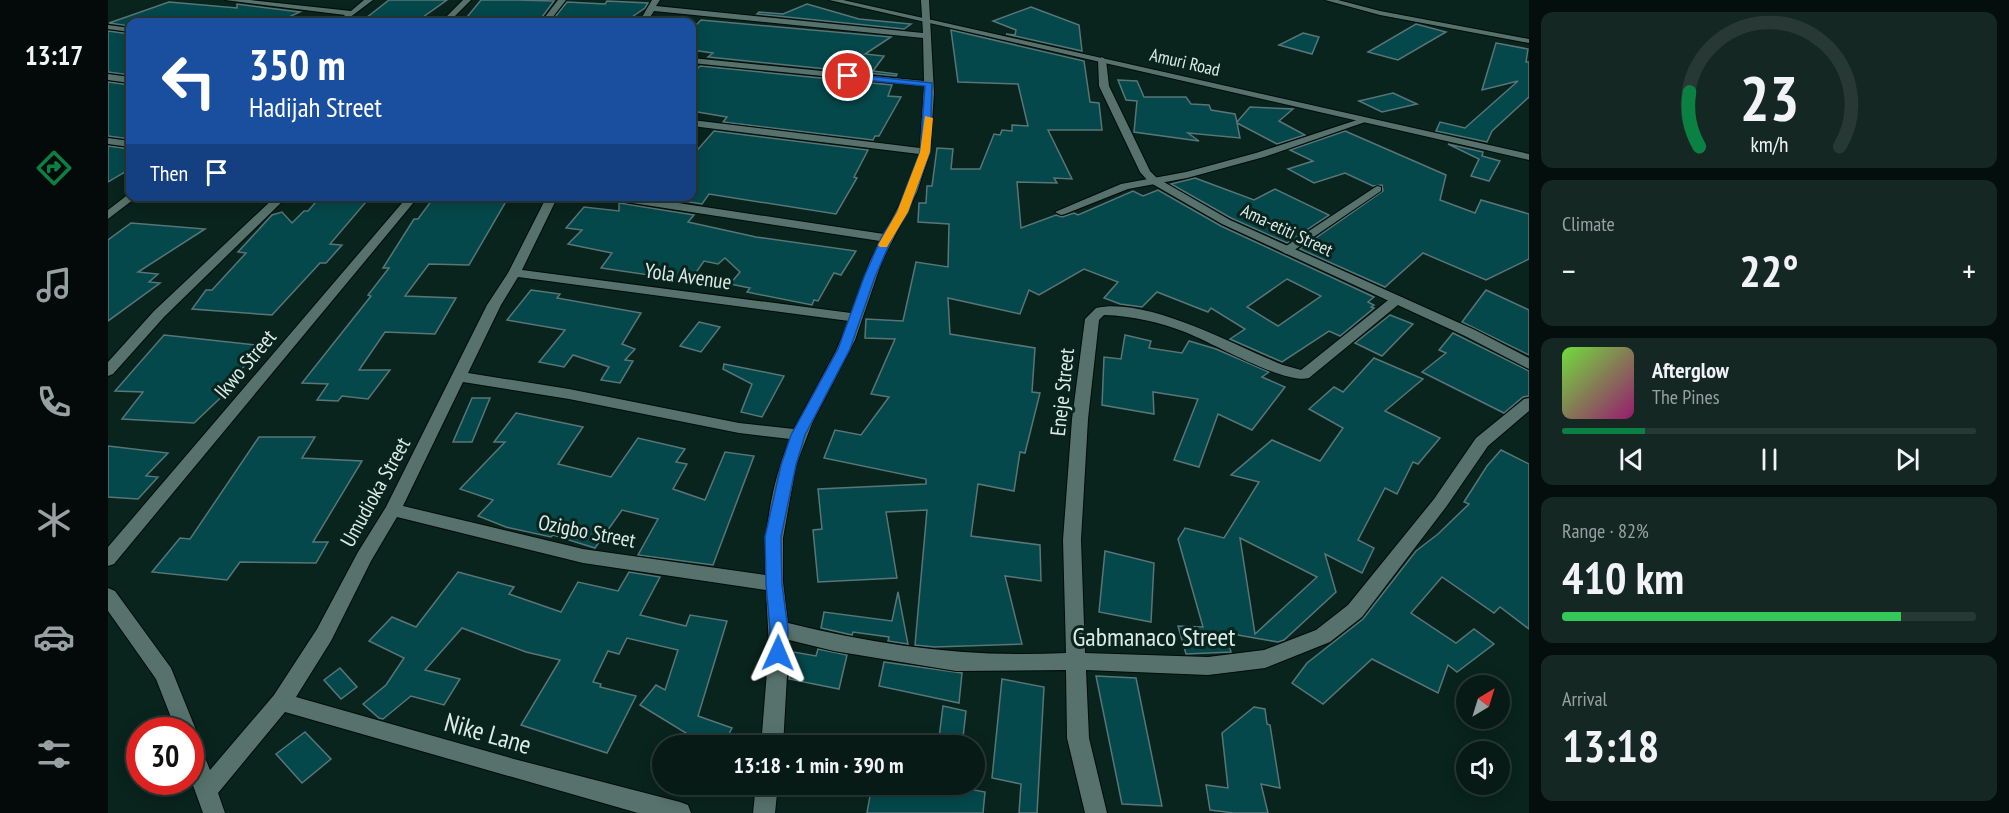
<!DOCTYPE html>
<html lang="en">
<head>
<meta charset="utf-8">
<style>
  body { margin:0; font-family:"PT Sans Narrow",sans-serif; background:#152723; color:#f1f3f6; height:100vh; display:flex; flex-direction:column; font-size:22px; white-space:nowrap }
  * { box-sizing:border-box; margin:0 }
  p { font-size:20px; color:#98a1a1 }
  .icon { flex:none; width:33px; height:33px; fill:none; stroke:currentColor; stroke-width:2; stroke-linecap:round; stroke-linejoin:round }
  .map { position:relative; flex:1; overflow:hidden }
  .side { display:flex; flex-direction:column; gap:12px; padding:12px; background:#040e0c; width:480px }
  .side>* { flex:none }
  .hud { position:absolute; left:18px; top:18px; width:570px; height:183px; border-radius:12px; box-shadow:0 3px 15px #0003,0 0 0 2px #283835; background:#1a4fa0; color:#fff; overflow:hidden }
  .needle { width:39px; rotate:38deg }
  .controls { position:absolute; left:1348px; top:675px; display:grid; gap:12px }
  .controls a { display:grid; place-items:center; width:54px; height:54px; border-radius:50%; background:#071a16; box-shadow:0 3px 15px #0003,0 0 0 2px #283835; font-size:30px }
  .speed { position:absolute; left:18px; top:717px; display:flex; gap:12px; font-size:30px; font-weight:700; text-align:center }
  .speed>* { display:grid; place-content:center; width:78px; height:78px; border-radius:50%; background:#071a16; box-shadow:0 3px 15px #0003,0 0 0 2px #283835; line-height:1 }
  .speed .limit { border:9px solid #d22; background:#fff; color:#111 }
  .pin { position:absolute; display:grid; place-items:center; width:51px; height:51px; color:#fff; margin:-26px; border:3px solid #fff; border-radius:50%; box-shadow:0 2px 6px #0007 }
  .me { position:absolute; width:66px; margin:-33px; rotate:1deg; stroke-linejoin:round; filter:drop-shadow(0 0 4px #0008) }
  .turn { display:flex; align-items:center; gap:21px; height:126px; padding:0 24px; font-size:27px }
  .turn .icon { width:78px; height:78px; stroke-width:2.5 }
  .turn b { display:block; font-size:42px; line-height:51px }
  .then { display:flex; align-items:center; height:57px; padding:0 24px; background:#0003; gap:12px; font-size:22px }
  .big { font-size:45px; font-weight:700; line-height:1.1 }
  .side .card { flex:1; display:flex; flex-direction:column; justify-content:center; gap:9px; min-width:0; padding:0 21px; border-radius:12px; background:#152723 }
  .side .dial { align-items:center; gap:0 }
  .dial svg { height:156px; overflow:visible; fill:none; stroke:#283835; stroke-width:7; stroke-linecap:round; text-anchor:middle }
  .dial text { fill:#f1f3f6; stroke:none }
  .song { display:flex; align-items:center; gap:18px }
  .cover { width:72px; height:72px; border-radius:9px; background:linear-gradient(135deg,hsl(100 70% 55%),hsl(320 70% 35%)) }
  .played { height:6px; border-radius:3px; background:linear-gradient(90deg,#0b8043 20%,#283835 20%) }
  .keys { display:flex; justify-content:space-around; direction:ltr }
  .heat { display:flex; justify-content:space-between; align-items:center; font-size:33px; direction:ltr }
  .charge { height:9px; border-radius:4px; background:linear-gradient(90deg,#34c759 82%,#283835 0) }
  .trip { position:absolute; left:544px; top:735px; width:333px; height:60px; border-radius:30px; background:#071a16; box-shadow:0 3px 15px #0003,0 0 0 2px #283835; font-weight:700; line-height:60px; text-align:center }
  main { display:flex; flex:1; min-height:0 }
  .tabs { display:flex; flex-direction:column; width:108px; justify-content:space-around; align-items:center; background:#030a09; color:#98a1a1 }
  .tabs .icon { width:42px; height:42px }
  .tabs .selected { color:#0b8043 }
  .tabs b { font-size:27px; color:#f1f3f6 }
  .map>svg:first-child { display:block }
  .building { fill:#04484b; stroke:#597577; stroke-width:1.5; fill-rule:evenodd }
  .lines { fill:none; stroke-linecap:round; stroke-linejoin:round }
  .minor-casing { stroke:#000c08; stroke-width:2 }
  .tertiary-casing { stroke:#000c08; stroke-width:2 }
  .secondary-casing { stroke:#000c08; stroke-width:2 }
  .minor { fill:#57726c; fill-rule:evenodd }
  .tertiary { fill:#57726c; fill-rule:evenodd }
  .secondary { fill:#57726c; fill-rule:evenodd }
  .route { fill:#1a73e8; stroke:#114b97; stroke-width:1.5 }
  .slow { fill:#f59e0b }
  .labels { text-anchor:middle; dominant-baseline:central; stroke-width:6; stroke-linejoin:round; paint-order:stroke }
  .far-street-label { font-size:18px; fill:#dcebe7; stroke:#09231d }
  .street-label { font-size:21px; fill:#dcebe7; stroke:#09231d }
  .near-street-label { font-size:26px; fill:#dcebe7; stroke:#09231d }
</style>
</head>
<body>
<main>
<nav class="tabs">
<b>13:17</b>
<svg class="icon selected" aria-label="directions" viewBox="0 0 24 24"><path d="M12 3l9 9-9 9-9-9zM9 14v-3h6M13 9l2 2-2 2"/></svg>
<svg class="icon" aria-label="music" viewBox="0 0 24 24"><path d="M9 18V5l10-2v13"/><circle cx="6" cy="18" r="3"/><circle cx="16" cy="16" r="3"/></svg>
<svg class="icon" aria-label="phone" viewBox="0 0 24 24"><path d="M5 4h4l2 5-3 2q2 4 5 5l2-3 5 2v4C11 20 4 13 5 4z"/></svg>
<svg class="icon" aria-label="climate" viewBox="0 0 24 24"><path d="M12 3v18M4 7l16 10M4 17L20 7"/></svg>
<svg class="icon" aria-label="car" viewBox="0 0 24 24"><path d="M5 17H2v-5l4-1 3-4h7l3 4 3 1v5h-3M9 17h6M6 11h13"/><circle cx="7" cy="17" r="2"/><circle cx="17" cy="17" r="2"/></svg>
<svg class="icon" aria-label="filters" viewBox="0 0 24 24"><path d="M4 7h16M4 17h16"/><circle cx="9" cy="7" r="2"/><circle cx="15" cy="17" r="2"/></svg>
</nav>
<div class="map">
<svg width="1421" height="813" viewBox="0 0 1421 813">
  <rect width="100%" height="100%" fill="#09231d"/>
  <g class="building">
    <path d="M281,0H339L308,22H253Z"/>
    <path d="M373,0H410L446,1L434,17H418L412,22H355Z"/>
    <path d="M499,1L540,3L537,8L521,19L447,17L459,2L497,4Z"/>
    <path d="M61,2L129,8V4L192,12L170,22H22V26L1,23Z"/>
    <path d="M699,4L751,19L803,24L796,29L649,14L651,12L675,14Z"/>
    <path d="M923,7L971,25L974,51L898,34L907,35L908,30L885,21Z"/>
    <path d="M593,20L783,37L757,54L776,56L765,71L789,74L788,76L600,57L605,53L584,50V29Z"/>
    <path d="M1308,24L1338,32L1290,60L1260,52Z"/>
    <path d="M843,30L976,61L982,102L991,103L994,130H940L964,179L946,178L949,183L909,182L913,228L948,215L954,217L966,213L970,215L1025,191L1035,196L1050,190L1113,226L1266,297L1260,302L1266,305L1263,307L1266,308L1232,336L1221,331L1174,362L1122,339L1137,329L1103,308L1100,312L1049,292L1034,307L1012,304L996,298L1010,282L976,269L931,295L921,290L912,314L840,298L842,334L927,348L924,392L932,393L917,453L912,452L906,491L870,484L863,536L932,545L933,581L897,576L914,644L826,647L807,645L819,510L778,512L789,578L710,582L705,530L714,529L710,489L818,484V479L716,458L727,430L753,435L781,397L763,394L787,339L757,338L758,319L795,321L808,262L840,267L841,224L810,222L811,203H818L819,186H824L829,148L845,149L843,169H872L886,134L892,135L894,130L904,131V125L920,126L910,84L850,82ZM1179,279L1213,296L1170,326L1139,307Z"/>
    <path d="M0,31L22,34V75L0,72Z"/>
    <path d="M1195,33L1211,37L1204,54L1171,45Z"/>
    <path d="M1388,43L1420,49L1418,62H1421V97L1384,131L1379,142L1328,131L1332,122L1357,128L1410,81L1374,90Z"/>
    <path d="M592,66L784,85L780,96L793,97L771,136H767L765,140L615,122L619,117L584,111V74Z"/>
    <path d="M1010,80L1029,81L1036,97H1078L1083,104L1101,105L1103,110L1127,114L1129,122L1142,107L1185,109L1171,121L1197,135L1169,144L1129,123L1132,138L1080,133L1091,141L1026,132L1029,101L1018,100Z"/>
    <path d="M0,82L22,85V139L0,136Z"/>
    <path d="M1285,93L1309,104L1274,112L1251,101Z"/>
    <path d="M606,131L760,150L746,177L749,178L728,214L601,194L594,204L542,196H584V156Z"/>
    <path d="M1237,131L1338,175L1332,200L1367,213L1373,200L1421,214V259L1378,280L1315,253L1277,287L1192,249L1275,191L1274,185L1265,186L1237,173L1206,183L1180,169L1205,161L1182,150Z"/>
    <path d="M1340,144L1375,152L1374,156L1392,161L1381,181L1363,176L1371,159Z"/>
    <path d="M0,146L22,149V169L0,182Z"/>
    <path d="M1087,178L1146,200L1167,189L1221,215L1179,243L1123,218L1063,184Z"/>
    <path d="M213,196H263L222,244L234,245L218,263H212L164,315L84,309L98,290H104L138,253L130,252L164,215L174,212L184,223L196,211H200Z"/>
    <path d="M327,196L400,198L361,265L321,264L297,296L348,298L327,334L277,332L251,370H282L260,399L234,396L230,401L209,400L220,384L194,383L263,296L260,295L281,268H275L306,219H310Z"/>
    <path d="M511,203L586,215L580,222L648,237L748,251L733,275L726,273L710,301L706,300L704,305L639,292L642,288L622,284L632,272L617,258L610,264L596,261L582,281L493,268L504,253L460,244L474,230L458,228L476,207L511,211Z"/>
    <path d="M23,223L97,229L30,272L50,274L41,282L52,283L0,321V240Z"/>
    <path d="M423,290L452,294L449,298L533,313L514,344L527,349L517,360L525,361L512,383L493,380L501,367L465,355L456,367L431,362L457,330L399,320Z"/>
    <path d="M1378,290L1421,310V355L1354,322Z"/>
    <path d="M1282,315L1305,324L1274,356L1247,343Z"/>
    <path d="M591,322L612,327L593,352L572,346Z"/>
    <path d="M1345,333L1421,371V396L1415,397L1396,413L1314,372L1338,353L1331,350Z"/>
    <path d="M56,335L156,346L119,384L126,385L86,423L14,419L35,392L7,391Z"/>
    <path d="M1017,335L1043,341L1041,348L1074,353L1081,341L1108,349L1161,372L1154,377L1177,387L1144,430L1110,414L1091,467L1066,460L1090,399L1045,392L1046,414L994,405L996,357L1013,359Z"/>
    <path d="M1266,358L1315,379L1277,411L1332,438L1310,464L1305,462L1289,494L1277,488L1250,540L1266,548L1254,573L1217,554L1228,592L1176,640L1170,642L1118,633L1123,652L1078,654L1070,626L1095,627L1070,539L1077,528L1116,538L1151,482L1123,475L1164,440L1212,461L1235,428L1201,409L1226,387L1235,392ZM1132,538L1209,577L1147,634Z"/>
    <path d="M616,364L676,376L654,417L633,412L644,384L615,369Z"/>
    <path d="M364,398H382L364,442H345Z"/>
    <path d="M408,413L475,427L450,464L503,477L530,438L577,449L568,462L579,464L565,489L597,500L617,452L646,456L605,565L530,555L550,519L514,510L487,548L445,535L443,537L398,527L370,516L385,500L352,489L397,442H386Z"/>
    <path d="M151,437H207L194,458L254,461L205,542H220L208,563L132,562L119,580L44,572L72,538L82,539Z"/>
    <path d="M0,446L60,453L38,476L50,477L30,499L0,497Z"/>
    <path d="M1393,450L1421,464V629L1392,607L1386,613L1334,577L1303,613L1348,643L1366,629L1386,644L1349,672L1340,665L1330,693L1264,659L1215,704L1184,683L1199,663L1255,619L1308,551L1330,534L1361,504L1356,502L1379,466Z"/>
    <path d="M997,551L1046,563L1043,622L991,612Z"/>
    <path d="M350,572L406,587L401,594L453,612L470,582L510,591L521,572L552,577L532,615L578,626L582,615L619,621L590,716L624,728L615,746H571L578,733L532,705L548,685L557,690L570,650L519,638L511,654L500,651L485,682L493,684L492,687L528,696L499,753L413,725L452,660L418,652L354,628L317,670L352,679L336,705L303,696L275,719L271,718L255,704L278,685L296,658L261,641L284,617L308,627Z"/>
    <path d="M790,592L800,644L780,641L781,637L745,632L744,635L713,628L716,612L784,621Z"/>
    <path d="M710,649L739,655L731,689L681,679L686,652L708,656Z"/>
    <path d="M776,662L854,673L851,703L771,686Z"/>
    <path d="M232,668L249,687L233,699L216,680Z"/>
    <path d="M988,676L1028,678L1054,806L1014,804Z"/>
    <path d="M894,679L936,687L929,813H911L913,784L884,778Z"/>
    <path d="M835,706L858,711L854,746H830Z"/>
    <path d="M1146,707L1157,709L1159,724L1162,725L1172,788L1153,784L1160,813H1126L1102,810L1098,785L1120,788L1114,733Z"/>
    <path d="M197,732L223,759L194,783L168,754Z"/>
    <path d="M764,784H836L877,792L875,813H759Z"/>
  </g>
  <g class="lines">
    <g class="minor-casing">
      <g id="minor">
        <path d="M117,0H142L243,11L256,0H265L237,21L233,19L237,15Z"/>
        <path d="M355,0H363L341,22H333Z"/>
        <path d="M450,0H458L441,22H433Z"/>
        <path d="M544,0H552L548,6L815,33L813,0H821L826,93L822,152L809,192L774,261L747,340L705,421L688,465L675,538V582L680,623C772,646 863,658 958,653L955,540L964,419L977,319L988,308C1039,296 1128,346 1175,365L1193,370L1284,297H1294L1296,300L1201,378C1177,385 1103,342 1077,332C1051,322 1025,316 996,315L991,320L980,419L973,540L977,653L1100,657L1156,650L1208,630L1240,605L1326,499L1368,438L1416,399L1421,398V411L1380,446L1338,507L1254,617L1222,642L1157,668L1100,675L978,670L981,738L999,813H977L959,738L958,670L848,671L726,651L681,640L675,746H653L661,646L658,590L475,563L289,517L263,561L223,641L188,697L406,759L572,802L580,805L583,813H530L177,712L110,793L117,813H95L82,777V730H68L48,679L0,611V588L7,591L63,668L88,730L86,736L89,738L102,770L166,695L209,629L250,552L278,507L379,305L400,273L439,196H450L414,270L743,313L762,261L772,241L498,199L493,196H524L776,234L798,192L811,154L584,126V120L812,148L816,86L584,63V58L816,81L815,38L546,11L539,22H531ZM410,277L741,321L728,351L686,429L631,423L461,389L360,373L393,305ZM355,382L461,399L631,433L682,439C664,482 656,529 657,575L475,549L295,506Z"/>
        <path d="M1217,0H1230L1272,11L1421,39V43L1272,15Z"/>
        <path d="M0,25L22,28V32L0,29Z"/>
        <path d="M0,74L22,77V83L0,80Z"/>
        <path d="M1255,118L1263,120L1156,157L1079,178L1020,189L957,214L953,215L947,212L1013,184L1078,172L1148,153Z"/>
        <path d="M0,138L22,141V147L0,144Z"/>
        <path d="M1269,186L1273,187V191L1182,253L1178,254L1172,250Z"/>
        <path d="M22,193V196H30L0,219V210Z"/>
        <path d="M168,196H180L56,317L5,374L0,376V362L46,311Z"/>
        <path d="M300,196H311L6,564L0,566V547Z"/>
        <path d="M648,784H670L667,813H645Z"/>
      </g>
    </g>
    <g class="tertiary-casing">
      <path id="tertiary" d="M994,57L998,60L1001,86L1042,171L1049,178L1122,220L1367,330L1421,358V369L1357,336L1114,224L1041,182L1032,172L991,86L990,60Z"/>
    </g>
    <g class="secondary-casing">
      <path id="secondary" d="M721,0H735L1421,154V160Z"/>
    </g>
    <use href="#minor" class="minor"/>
    <use href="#tertiary" class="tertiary"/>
    <use href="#secondary" class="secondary"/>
  </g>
  <path class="route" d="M740,74L824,83L822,152L800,212L784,238L767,277L742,349L697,435L688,465L673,537L674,584L680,629L679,653L676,659L670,661L664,659L661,653L662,629L658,584L657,537L673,465L683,435L730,349L756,277L773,238L789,212L812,152L817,86L737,78V74Z"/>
  <path class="slow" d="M817,116L825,118L822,152L800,212L779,247H772L770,245L789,212L812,152Z"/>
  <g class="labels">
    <g class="far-street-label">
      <text transform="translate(1077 62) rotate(13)">Amuri Road</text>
      <text transform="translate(1179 230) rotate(25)">Ama-etiti Street</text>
    </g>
    <g class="street-label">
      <text transform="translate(580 276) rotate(8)">Yola Avenue</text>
      <text transform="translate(137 364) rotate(-50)">Ikwo Street</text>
      <text transform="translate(954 392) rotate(-84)">Eneje Street</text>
      <text transform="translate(267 492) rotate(-61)">Umudioka Street</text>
      <text transform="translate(479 531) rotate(11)">Ozigbo Street</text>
    </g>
    <g class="near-street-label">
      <text x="1046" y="636">Gabmanaco Street</text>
      <text transform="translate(380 733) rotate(16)">Nike Lane</text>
    </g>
  </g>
</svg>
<div class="controls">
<a><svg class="needle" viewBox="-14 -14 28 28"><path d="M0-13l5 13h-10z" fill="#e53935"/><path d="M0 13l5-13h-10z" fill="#98a1a1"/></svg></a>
<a><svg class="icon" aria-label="sound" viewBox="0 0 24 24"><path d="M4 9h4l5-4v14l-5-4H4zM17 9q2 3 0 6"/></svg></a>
</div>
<div class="speed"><div class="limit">30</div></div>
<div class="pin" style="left:740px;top:76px;background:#d93025"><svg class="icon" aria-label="arrive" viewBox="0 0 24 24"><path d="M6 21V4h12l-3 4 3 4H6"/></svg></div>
<svg class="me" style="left:670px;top:653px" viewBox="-20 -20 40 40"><path d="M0-17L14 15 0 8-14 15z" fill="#1a73e8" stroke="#fff" stroke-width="4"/></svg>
<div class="trip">13:18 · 1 min · 390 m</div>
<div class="hud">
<div class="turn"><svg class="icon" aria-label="left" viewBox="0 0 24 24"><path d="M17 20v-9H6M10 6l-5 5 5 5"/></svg><div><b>350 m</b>Hadijah Street</div></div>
<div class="then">Then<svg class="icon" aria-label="arrive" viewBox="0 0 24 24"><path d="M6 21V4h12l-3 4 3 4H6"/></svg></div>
</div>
</div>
<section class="side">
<div class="card dial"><svg viewBox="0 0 100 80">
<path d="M14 69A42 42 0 1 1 86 69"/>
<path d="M14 69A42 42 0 0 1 9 41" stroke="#0b8043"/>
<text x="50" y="56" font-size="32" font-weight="700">23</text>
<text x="50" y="72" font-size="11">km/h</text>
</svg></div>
<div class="card"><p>Climate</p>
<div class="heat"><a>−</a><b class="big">22°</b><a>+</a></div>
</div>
<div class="card">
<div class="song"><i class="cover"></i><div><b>Afterglow</b><p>The Pines</p></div></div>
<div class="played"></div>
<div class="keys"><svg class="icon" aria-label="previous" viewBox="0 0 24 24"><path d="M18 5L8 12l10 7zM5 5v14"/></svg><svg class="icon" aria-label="pause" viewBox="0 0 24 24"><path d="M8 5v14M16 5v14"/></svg><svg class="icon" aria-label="next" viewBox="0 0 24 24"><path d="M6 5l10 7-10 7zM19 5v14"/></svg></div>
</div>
<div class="card"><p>Range · 82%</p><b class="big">410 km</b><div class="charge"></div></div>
<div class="card"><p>Arrival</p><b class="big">13:18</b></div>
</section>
</main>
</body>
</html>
